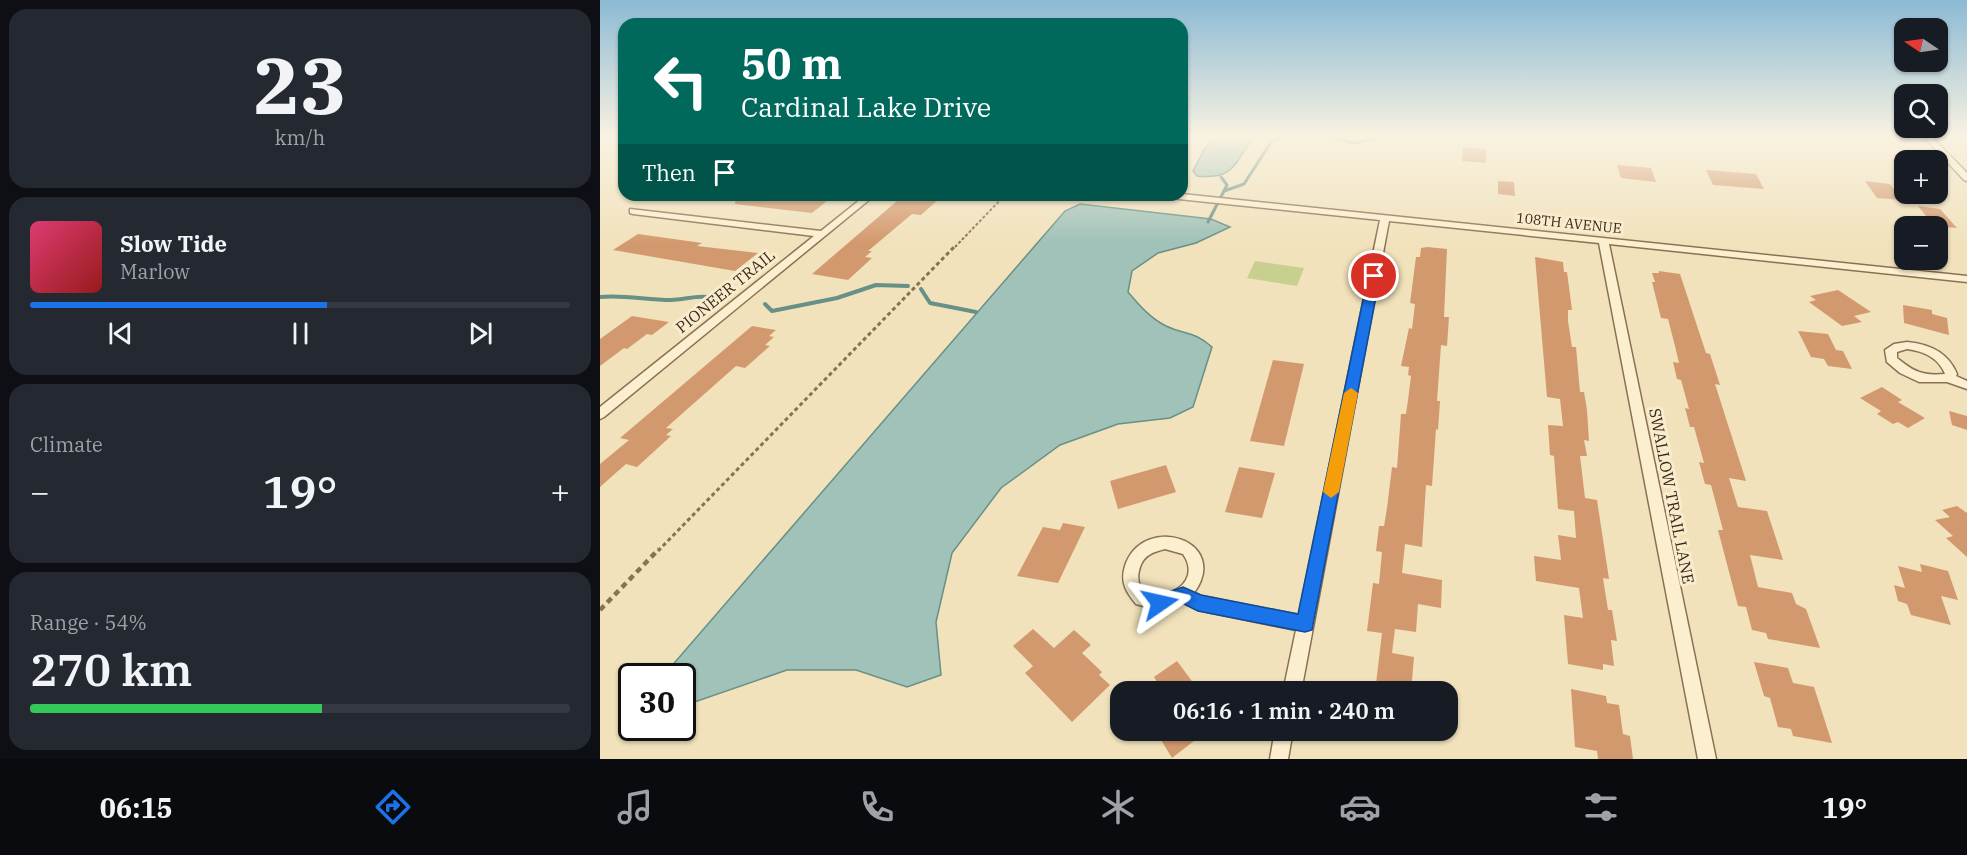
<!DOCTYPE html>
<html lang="en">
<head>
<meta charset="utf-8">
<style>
  body { margin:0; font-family:"IBM Plex Serif",serif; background:#242831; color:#f1f3f6; height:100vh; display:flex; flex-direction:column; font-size:22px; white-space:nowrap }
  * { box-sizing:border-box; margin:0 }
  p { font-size:20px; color:#9ea1a6 }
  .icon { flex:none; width:33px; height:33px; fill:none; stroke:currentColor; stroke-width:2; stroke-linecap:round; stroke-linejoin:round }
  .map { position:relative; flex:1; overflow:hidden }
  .details { display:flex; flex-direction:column; gap:9px; padding:9px; background:#0d0f14; width:600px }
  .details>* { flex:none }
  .top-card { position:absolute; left:18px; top:18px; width:570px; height:183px; border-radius:18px; box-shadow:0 2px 4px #0004; background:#00695c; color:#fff; overflow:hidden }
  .needle { width:39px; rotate:283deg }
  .controls { position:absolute; left:1294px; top:18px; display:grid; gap:12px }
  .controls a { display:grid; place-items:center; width:54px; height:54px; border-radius:12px; background:#171b24; box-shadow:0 2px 4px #0004; font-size:30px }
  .speed { position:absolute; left:18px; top:663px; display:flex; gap:12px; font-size:30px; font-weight:700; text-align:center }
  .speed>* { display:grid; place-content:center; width:78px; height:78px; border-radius:50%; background:#171b24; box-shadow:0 2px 4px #0004; line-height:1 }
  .speed .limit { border:3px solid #111; border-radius:9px; background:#fff; color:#111 }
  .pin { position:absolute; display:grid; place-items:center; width:51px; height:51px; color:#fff; margin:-26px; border:3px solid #fff; border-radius:50%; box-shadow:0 2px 6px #0007 }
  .me { position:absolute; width:66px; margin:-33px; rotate:79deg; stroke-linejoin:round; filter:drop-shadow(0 0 4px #0008) }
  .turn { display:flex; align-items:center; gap:21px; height:126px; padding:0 24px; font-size:27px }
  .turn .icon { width:78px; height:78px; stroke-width:2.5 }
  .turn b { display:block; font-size:42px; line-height:51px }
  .then { display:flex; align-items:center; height:57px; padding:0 24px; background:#0003; gap:12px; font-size:22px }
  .big { font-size:45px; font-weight:600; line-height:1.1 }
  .details .card { flex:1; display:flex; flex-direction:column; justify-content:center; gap:9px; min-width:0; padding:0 21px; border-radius:18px; background:#242831 }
  .details .dial { align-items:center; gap:0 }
  .dial b { font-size:78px; line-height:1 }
  .song { display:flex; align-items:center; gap:18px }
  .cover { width:72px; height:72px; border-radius:9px; background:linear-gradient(135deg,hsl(340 70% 55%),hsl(0 70% 35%)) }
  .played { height:6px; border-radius:3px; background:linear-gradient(90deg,#1a73e8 55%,#363941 55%) }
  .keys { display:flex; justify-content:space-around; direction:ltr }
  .heat { display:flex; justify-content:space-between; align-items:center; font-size:33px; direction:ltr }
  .charge { height:9px; border-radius:4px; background:linear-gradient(90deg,#34c759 54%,#363941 0) }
  .trip { position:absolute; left:510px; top:681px; width:348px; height:60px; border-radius:18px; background:#171b24; box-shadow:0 2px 4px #0004; font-weight:600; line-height:60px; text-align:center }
  .tab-bar { display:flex; height:96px; justify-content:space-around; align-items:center; background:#090b0e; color:#9ea1a6 }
  .tab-bar .icon { width:42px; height:42px }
  .tab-bar .selected { color:#1a73e8 }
  .tab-bar b { font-size:27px; color:#f1f3f6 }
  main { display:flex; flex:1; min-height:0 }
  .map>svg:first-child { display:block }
  .green { fill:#c8d08f }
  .water { fill:#a0c2b8; stroke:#679086; stroke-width:1.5 }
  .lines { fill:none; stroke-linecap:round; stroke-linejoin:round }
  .stream-far1 { stroke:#679086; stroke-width:3 }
  .stream { stroke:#679086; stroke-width:4 }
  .building { fill:#d3996e }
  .minor-casing { stroke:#8a7154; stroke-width:3 }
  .path-far2 { stroke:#8a7154; stroke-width:2; stroke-dasharray:3 2; stroke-linecap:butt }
  .path-far1 { stroke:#8a7154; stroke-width:3; stroke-dasharray:4 3; stroke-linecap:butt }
  .path { stroke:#8a7154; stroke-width:4.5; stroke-dasharray:6 4.5; stroke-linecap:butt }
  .minor { fill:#fcefcf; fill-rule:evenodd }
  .route { fill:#1a73e8; stroke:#114b97; stroke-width:1.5 }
  .slow { fill:#f59e0b }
  .labels { text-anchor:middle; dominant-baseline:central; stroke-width:6; stroke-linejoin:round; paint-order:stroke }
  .far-street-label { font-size:14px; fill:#38291a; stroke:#f8eccc }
  .street-label { font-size:16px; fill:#38291a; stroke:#f8eccc }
</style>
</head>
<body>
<main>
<section class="details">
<div class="card dial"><b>23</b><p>km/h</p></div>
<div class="card">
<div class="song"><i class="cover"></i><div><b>Slow Tide</b><p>Marlow</p></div></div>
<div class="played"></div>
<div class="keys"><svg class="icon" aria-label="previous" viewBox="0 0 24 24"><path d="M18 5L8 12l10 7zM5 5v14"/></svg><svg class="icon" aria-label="pause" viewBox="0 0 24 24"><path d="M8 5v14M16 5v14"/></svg><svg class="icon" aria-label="next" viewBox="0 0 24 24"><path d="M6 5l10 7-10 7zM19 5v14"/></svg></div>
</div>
<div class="card"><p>Climate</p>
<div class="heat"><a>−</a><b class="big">19°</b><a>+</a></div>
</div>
<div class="card"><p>Range · 54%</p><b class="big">270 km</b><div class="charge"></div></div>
</section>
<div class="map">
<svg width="1367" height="759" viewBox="0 0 1367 759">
  <rect width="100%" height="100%" fill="#f1e2bc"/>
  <path class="green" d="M655,261L704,268L697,286L647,278Z"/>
  <g class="water">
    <path d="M615,137H654C634,162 636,180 597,176L593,171L604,150Z"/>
    <path d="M480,204L611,219L630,227L596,243L558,253L532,271L528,292C539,305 550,318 566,326C585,335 594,331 612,347L593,407L570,418L518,424L460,445L401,488L352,553L336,622L341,675L307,687L256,670H187L83,706L82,676H63L465,211Z"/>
  </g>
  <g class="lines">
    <g class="stream-far1">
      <path d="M728,137L755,143L781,137"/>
      <path d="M624,191L644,184L671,142L681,137"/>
      <path d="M608,222L627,185L621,177"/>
    </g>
    <g class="stream">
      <path d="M321,289L330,303L376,312"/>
      <path d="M0,297C27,295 46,300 71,300C85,300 99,294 113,298"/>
      <path d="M165,304L172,311L237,298L276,285L308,286"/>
    </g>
  </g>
  <g class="building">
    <path d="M863,147L886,149V163L862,161Z"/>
    <path d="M1017,165L1051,168L1056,182L1021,178Z"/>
    <path d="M1106,170L1156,174L1164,189L1113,185Z"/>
    <path d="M898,181L914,182L915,196L898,194Z"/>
    <path d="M1265,181L1290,184L1303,200L1277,198Z"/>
    <path d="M136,195H213L232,197L212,213L135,204Z"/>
    <path d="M304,195L340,198L321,215L312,214L268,251H272L265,257L272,258L248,280L212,274Z"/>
    <path d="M1318,206L1340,209L1357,228L1334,226Z"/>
    <path d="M38,234L102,243L97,246L158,253L135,271L13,250Z"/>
    <path d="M827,247L847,249L844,317H849L847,346L841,345L837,401H840L838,430L836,429L832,486L826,485L822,547L805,544L802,573L842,580L841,608L818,604L816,632L795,629L792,653L814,657L811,692H775L782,633L767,631L773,583L779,584L782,552L776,551L779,526H784L787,508L792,467L797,468L801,414H806L808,400L811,376L808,375L809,367L801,366L809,328L812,329L815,304L810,303L816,257H820L821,248Z"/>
    <path d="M935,257L963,262L964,272H967L972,310H968V321L972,347H976L980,392H984L987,410L989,441L984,440L987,456H980L985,498L997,500L1009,579L1003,578L1008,610H1012L1017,641L1011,640L1014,666L1003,664V670L968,664L964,615L983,618L979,588L936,581L934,556L961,560L958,535L976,538L974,511L958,509L954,456L950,455L948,425L963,426L960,399L947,397Z"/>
    <path d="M1059,271L1080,274L1106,353L1110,354L1120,385L1115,384L1146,481L1129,478L1138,507L1167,511L1183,560L1150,555L1158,587L1192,593L1196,604L1206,609L1220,648L1168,639L1166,633L1152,630L1146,607L1138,606L1118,530H1123L1111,485L1105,484L1099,462L1104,463L1094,427H1090L1085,408L1089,409L1081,380L1077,379L1073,362L1079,363L1075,346L1068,319L1061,318L1052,282H1055L1052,273H1059Z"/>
    <path d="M1238,290L1271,312L1254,316L1262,322L1242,326L1209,302L1216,300L1210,296Z"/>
    <path d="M1303,305L1332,310V314L1347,318L1349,335L1304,323Z"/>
    <path d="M32,316L69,322L52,335L47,334L27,349L24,348L0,366V339Z"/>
    <path d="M152,326L176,330L169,336L174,337L165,345L170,346L145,368L136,366L66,428L73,429L66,435L71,436L37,467L26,464L0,487V464L29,440L20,438Z"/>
    <path d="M1198,331L1228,334L1236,350L1243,351L1252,369L1228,366L1224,359L1211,357Z"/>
    <path d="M673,360L704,364L684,446L650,441Z"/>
    <path d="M1282,387L1302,400L1298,402L1325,418L1308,428L1298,422L1293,424L1277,414L1281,411L1260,398Z"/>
    <path d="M1349,411L1367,416V430L1352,425Z"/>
    <path d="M566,465L576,492L518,509L510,481Z"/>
    <path d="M639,467L675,473L662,518L625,512Z"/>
    <path d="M1357,506L1367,513V557L1346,538L1353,536L1335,520L1350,517L1342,510Z"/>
    <path d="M463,523L485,527L458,583L417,576L443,527L460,530Z"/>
    <path d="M1320,564L1348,571L1358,600L1341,596L1351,625L1311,615L1307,604L1298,601L1294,585L1305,588L1298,566L1322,572Z"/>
    <path d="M433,629L454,648L474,630L491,645L482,653L502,672L499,675L510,685L472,722L425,673L433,666L413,646Z"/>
    <path d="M577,661L600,692H563L554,677Z"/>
    <path d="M1154,662L1188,668L1193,683L1214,687L1232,743L1193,736L1191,729L1178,727L1170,698L1164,696Z"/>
    <path d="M971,689L1006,696L1007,703L1019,705L1023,734L1030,736L1033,759H998L997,751L975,747Z"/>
    <path d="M555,730H608L572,758Z"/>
  </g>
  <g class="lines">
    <g class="minor-casing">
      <g id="minor">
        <path d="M1324,137H1332L1367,173V181L1364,180Z"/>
        <path d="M582,194L1367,276V282L1009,244L1116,759H1098L999,243L789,221L701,692H683L696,630L598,610L582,602L558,610L536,604C526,592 520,582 525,566C543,512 632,540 594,593L601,596L699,615L780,220L569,198L565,195ZM565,549L583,554C611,595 525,614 540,567C544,555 553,552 565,549Z"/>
        <path d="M266,195H275L4,417L0,419V407L214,236L33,214L30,213V209L221,231Z"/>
        <path d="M1307,342C1329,344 1348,352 1357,374L1356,376L1367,381V389L1347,382H1319L1300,373L1287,362L1285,350L1294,344ZM1307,349C1323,351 1339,358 1345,374C1323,376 1314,372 1297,358V352Z"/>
        <path d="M675,730H693L688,759H670Z"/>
      </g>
    </g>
    <path class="path-far2" d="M355,247L405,195"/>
    <path class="path-far1" d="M58,551L356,245"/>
    <path class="path" d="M0,610L59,549"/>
    <use href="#minor" class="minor"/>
  </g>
  <linearGradient id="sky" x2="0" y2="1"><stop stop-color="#8bbad5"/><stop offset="0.56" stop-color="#f9f2e1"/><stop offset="1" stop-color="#f9f2e1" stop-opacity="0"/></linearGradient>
  <rect width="1367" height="243" fill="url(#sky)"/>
  <path class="route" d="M774,272L780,276L712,630L705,632L598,611L582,603L560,611L553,609L551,603L553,597L583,587L601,595L698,614L768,276Z"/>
  <path class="slow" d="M751,388L758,393L739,492L731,498L723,492L744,393Z"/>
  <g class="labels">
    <g class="far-street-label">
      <text transform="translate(969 223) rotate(6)">108TH AVENUE</text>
    </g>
    <g class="street-label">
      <text transform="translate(125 291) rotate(-39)">PIONEER TRAIL</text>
      <text transform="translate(1072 496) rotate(79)">SWALLOW TRAIL LANE</text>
    </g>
  </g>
</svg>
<div class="controls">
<a><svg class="needle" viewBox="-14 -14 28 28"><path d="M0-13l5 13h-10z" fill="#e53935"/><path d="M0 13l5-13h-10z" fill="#9ea1a6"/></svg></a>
<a><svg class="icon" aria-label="search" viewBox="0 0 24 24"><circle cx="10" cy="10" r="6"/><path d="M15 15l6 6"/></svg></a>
<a>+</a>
<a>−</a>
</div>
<div class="speed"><div class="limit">30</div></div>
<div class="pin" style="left:774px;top:276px;background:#d93025"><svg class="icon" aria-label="arrive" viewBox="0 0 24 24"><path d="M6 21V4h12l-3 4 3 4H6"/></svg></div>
<svg class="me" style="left:560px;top:603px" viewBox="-20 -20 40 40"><path d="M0-17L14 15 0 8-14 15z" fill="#1a73e8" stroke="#fff" stroke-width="4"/></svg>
<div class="trip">06:16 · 1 min · 240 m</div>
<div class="top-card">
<div class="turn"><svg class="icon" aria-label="left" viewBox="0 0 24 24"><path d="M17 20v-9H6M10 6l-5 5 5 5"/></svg><div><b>50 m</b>Cardinal Lake Drive</div></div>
<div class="then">Then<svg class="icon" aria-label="arrive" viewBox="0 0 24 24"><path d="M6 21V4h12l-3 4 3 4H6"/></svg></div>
</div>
</div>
</main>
<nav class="tab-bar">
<b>06:15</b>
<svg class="icon selected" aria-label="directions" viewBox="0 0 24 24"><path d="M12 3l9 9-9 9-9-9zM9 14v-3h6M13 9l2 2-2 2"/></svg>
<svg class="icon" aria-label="music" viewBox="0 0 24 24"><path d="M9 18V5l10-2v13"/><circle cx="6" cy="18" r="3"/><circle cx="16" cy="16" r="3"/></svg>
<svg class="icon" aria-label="phone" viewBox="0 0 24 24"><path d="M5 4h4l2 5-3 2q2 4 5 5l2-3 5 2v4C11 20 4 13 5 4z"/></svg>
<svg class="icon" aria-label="climate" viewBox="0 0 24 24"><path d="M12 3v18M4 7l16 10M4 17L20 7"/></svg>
<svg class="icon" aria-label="car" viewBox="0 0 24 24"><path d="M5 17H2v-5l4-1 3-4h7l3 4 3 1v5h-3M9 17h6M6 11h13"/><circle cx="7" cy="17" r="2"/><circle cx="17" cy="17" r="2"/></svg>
<svg class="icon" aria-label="filters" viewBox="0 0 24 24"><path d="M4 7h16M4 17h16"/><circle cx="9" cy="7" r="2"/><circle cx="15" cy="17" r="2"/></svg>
<b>19°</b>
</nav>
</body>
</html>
